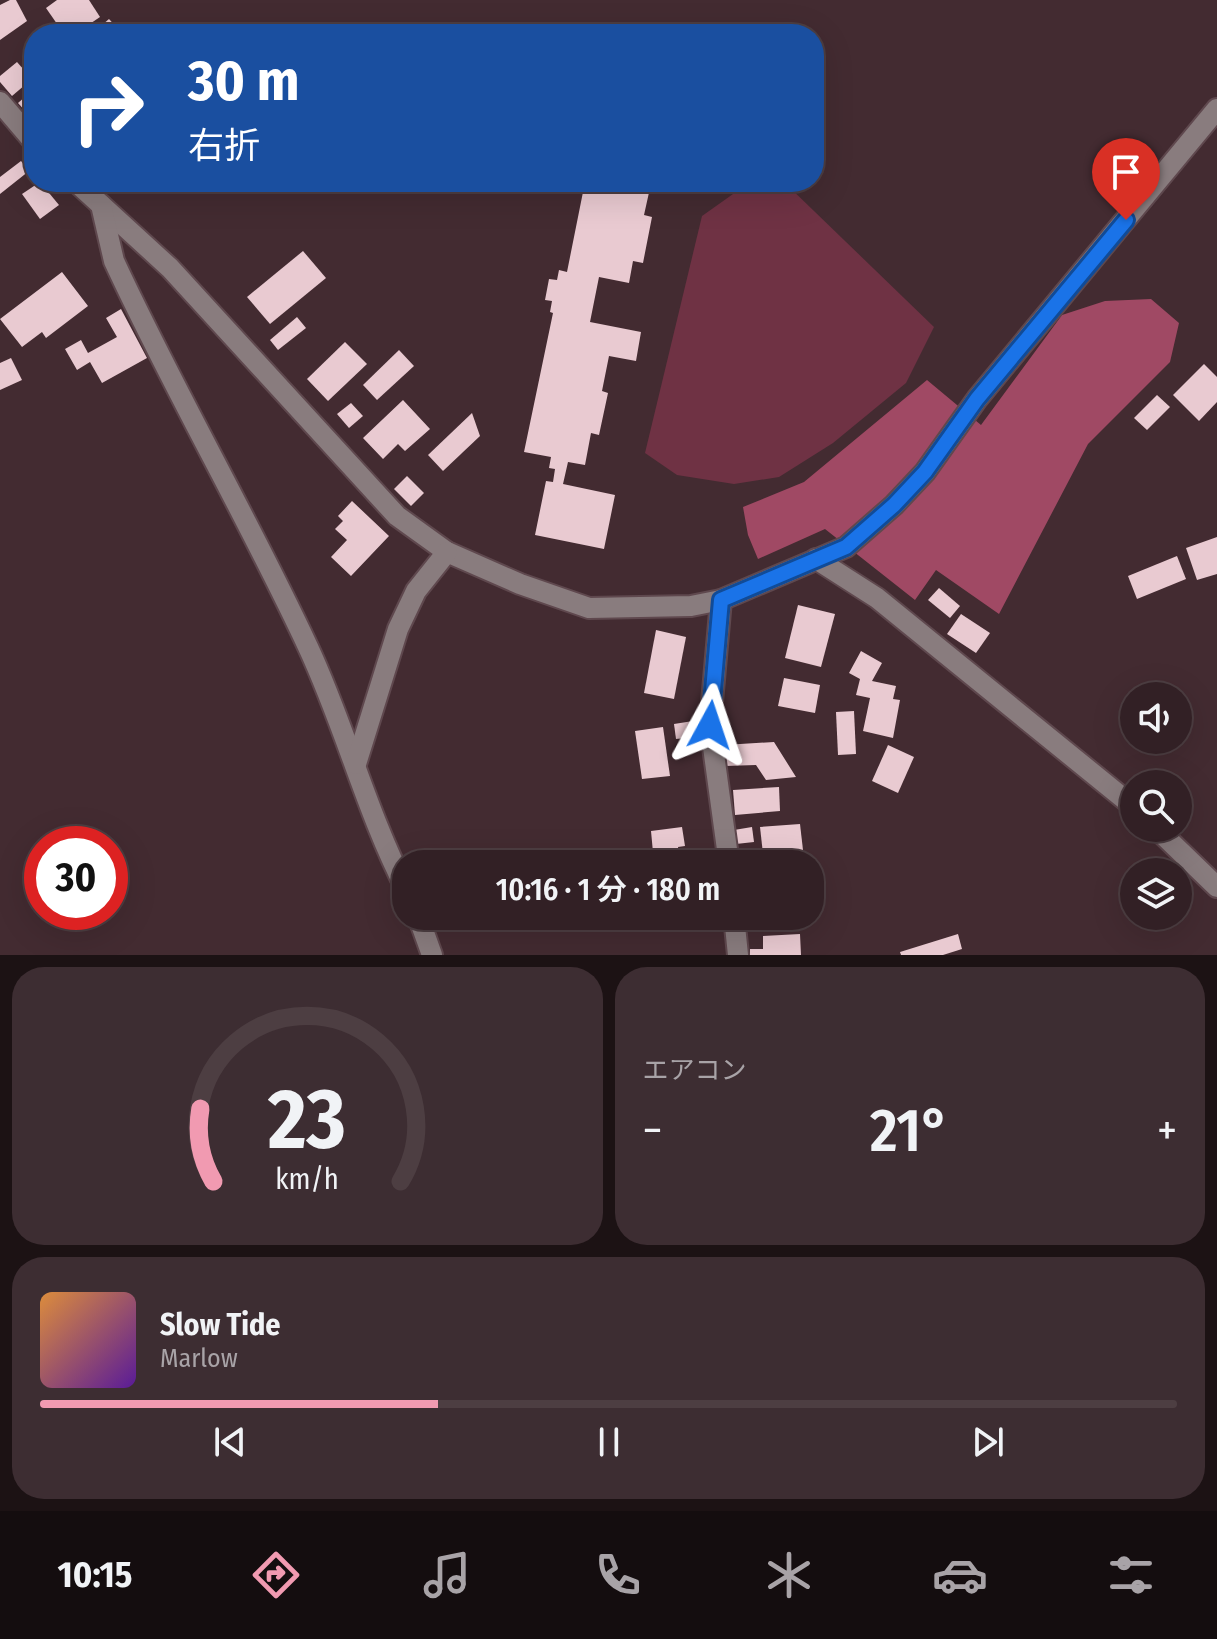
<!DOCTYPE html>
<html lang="ja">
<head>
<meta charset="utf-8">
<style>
  body { margin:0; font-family:"Fira Sans Condensed","Noto Sans JP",sans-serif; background:#3d2d32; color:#f1f3f6; height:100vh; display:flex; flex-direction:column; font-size:30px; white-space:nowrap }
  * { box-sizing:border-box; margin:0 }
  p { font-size:26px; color:#a8a3a7 }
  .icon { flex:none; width:44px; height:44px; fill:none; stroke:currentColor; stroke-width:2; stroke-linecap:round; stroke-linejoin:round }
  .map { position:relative; height:955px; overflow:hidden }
  .sheet { display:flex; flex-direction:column; gap:12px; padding:12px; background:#1c1214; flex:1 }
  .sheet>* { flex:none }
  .banner { position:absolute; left:24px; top:24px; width:800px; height:168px; border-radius:32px; box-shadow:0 8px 32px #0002,0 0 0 2px #4d3e42; background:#1a4fa0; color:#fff; overflow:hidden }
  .buttons { position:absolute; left:1120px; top:682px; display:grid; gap:16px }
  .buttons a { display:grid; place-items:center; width:72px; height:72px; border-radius:50%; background:#322025; box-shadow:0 8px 32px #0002,0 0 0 2px #4d3e42; font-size:40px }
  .speed { position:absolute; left:24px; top:826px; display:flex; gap:16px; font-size:40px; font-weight:700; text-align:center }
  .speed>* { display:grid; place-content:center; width:104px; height:104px; border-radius:50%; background:#322025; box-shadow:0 8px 32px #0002,0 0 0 2px #4d3e42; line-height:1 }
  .speed .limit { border:12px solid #d22; background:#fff; color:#111 }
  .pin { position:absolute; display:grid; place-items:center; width:68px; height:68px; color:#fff; margin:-82px -34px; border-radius:50% 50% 50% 0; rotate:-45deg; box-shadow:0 0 8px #0007 }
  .pin .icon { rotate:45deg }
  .me { position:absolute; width:88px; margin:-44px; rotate:5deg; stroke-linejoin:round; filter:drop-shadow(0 0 6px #0008) }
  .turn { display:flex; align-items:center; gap:28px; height:168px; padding:0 32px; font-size:36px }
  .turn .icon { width:104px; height:104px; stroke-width:2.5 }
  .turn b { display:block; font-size:56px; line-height:68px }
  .big { font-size:60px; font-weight:600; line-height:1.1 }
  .sheet .tile { flex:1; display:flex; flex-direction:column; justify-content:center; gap:12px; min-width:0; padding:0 28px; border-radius:32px; background:#3d2d32 }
  .sheet .dial { align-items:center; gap:0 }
  .dial svg { height:208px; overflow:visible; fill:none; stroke:#4d3e42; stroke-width:7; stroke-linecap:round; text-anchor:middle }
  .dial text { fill:#f1f3f6; stroke:none }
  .song { display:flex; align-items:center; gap:24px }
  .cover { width:96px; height:96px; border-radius:12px; background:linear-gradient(135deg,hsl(30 70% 55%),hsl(270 70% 35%)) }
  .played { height:8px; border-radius:4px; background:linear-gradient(90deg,#f19ab1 35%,#4d3e42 35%) }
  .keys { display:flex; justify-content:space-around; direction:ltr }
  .heat { display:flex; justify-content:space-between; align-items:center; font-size:44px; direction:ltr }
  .sheet .tiles { flex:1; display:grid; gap:12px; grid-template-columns:1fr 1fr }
  .tile:last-child { grid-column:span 2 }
  .trip { position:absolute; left:392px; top:850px; width:432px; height:80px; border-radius:32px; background:#322025; box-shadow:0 8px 32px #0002,0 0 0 2px #4d3e42; font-weight:600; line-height:80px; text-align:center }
  .menu { display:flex; height:128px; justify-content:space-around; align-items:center; background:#140d0f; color:#a8a3a7 }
  .menu .icon { width:56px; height:56px }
  .menu .on { color:#f19ab1 }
  .menu b { font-size:36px; color:#f1f3f6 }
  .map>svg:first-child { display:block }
  .green { fill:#6f3244 }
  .forest { fill:#a04964 }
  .building { fill:#e9cad1 }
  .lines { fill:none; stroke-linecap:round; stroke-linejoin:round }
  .minor-casing { stroke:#5f484e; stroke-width:24 }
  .minor { stroke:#897c7e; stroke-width:20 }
  .route-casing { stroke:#114b97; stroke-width:20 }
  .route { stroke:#1a73e8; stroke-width:14 }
</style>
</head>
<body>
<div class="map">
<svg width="1217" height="955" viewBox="0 0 1217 955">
  <rect width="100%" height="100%" fill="#432b31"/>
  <path class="green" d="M750,182H784L934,327L906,383L833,443L779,477L734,484L677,475L645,453L702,216Z"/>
  <path class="forest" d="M1151,299L1179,323L1170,362L1088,444L999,614L936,570L915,600L825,529L758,559L748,535L743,507L804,482L927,380L981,425L1062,315L1105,301Z"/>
  <g class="building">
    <path d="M10,0H16L27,21L0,40V5Z"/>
    <path d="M57,0H89L100,17L75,34H64L46,8Z"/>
    <path d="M109,19L118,29L113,34H97L95,31Z"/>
    <path d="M17,62L32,79L12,96L0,82V76Z"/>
    <path d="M34,89V121L18,103Z"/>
    <path d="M21,161L29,171L0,194V177Z"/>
    <path d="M40,182L59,205L40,219L22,194Z"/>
    <path d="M585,182H666L664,191L650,188L644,215L652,217L643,263L633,261L629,283L599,277L590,322L641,332L636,361L609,356L602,391L608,393L599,435L591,433L585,465L568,462L563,484L615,495L604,549L535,535L546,481L553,482L555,469L549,468L551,457L524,452L553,313L550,312L552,301L545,300L549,279L557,280L559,270L567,272Z"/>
    <path d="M303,251L326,278L270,324L247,297Z"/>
    <path d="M62,272L88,306L46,338L42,332L22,347L0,319Z"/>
    <path d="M121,309L147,358L102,383L90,362L77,370L65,349L81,340L88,353L117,337L106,318Z"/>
    <path d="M297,317L306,328L278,350L270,340Z"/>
    <path d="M345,342L367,364L328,401L307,379Z"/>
    <path d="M399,350L414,366L377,400L363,385Z"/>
    <path d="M11,358L22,380L0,390V363Z"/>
    <path d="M1204,364L1217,377V402L1199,421L1173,395Z"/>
    <path d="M1157,395L1170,407L1147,430L1134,418Z"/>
    <path d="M403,400L430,429L405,451L398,444L383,459L363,438Z"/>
    <path d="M351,403L363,416L349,428L337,414Z"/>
    <path d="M472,413L480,436L443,471L428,455Z"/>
    <path d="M407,476L424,493L411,506L394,489Z"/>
    <path d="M352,501L389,536L351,576L331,557L347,540L335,529L343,521L338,516Z"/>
    <path d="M1217,537V574L1197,580L1186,548Z"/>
    <path d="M1177,556L1186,579L1137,599L1128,576Z"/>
    <path d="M939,588L960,606L950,618L928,600Z"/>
    <path d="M798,605L835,614L821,667L785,658Z"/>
    <path d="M961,614L990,633L976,653L947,634Z"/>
    <path d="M656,630L686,637L674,699L644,693Z"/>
    <path d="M861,651L882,663L872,681L896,686L893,699L900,700L893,738L863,731L870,698L856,695L860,679L849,673Z"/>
    <path d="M784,678L820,685L815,713L778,706Z"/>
    <path d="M854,711L856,754L838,755L836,712Z"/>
    <path d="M693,721L695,737L676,739L674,724Z"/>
    <path d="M663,727L670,776L642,779L635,731Z"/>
    <path d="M774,742L796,777L766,780L756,765L725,766L724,745Z"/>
    <path d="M888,745L914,757L898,793L872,781Z"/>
    <path d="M779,787L780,811L735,815L733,790Z"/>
    <path d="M800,824L803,850L763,854L760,827Z"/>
    <path d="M682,827L685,846L678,847L680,859L654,863L651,831Z"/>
    <path d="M752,827L754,842L736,844L734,830Z"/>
    <path d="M820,872L824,906L810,908V873Z"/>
    <path d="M649,916H691L692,927L650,932Z"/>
    <path d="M800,934L801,955H750V949H763V936Z"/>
    <path d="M958,934L962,949L943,955H901L900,952Z"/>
  </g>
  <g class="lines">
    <g class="minor-casing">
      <g id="minor">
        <path d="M0,102L34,142"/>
        <path d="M76,182L170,268L397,516L447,552L520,584L589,608L691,606L721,600L846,547L894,505L925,472L977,399L1217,109"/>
        <path d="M101,205L114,261C174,391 247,516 308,647C345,726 366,811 406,889"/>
        <path d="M816,559L877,598L1134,807"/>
        <path d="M721,600L710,725L729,864"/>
        <path d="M356,764L398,629L416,591L447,552"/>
        <path d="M1156,828L1217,887"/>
        <path d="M418,916L432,955"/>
        <path d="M734,916L738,955"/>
      </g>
    </g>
    <use href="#minor" class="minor"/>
  </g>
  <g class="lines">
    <g class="route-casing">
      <path id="route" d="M710,725L721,600L846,547L894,505L925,472L977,399L1126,220"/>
    </g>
    <use href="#route" class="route"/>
  </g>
</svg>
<div class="buttons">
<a><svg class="icon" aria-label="sound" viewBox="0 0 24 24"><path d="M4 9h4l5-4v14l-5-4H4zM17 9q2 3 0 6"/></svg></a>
<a><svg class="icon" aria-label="search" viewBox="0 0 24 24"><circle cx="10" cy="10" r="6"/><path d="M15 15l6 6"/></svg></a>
<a><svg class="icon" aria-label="layers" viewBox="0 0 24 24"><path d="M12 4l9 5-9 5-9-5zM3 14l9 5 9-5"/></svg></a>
</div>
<div class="speed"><div class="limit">30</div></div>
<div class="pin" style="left:1126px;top:220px;background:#d93025"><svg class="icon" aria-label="arrive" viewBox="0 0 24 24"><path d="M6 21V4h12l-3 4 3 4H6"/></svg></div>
<svg class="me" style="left:710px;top:725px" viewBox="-20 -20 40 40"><path d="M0-17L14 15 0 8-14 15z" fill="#1a73e8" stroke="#fff" stroke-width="4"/></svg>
<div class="trip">10:16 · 1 分 · 180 m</div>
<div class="banner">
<div class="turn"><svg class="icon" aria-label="right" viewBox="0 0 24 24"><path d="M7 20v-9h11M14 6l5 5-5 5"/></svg><div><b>30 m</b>右折</div></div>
</div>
</div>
<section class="sheet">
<div class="tiles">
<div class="tile dial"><svg viewBox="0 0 100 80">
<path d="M14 69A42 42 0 1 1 86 69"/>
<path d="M14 69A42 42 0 0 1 9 41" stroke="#f19ab1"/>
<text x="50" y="56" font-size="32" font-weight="700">23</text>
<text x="50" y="72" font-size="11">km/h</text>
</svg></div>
<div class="tile"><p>エアコン</p>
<div class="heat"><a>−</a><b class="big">21°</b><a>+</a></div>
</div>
<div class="tile">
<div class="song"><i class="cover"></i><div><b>Slow Tide</b><p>Marlow</p></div></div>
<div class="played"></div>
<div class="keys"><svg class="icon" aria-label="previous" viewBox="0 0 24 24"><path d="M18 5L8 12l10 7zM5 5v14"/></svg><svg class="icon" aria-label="pause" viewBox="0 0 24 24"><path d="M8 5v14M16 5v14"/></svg><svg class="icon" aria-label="next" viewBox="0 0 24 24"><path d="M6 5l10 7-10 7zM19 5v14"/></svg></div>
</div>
</div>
</section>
<nav class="menu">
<b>10:15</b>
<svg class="icon on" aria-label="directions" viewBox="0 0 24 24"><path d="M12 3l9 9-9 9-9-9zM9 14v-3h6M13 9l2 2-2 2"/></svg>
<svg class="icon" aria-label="music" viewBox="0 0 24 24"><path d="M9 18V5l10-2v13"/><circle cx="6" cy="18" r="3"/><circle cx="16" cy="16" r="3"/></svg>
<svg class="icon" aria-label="phone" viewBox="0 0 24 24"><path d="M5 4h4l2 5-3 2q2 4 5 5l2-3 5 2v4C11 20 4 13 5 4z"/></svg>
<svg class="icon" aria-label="climate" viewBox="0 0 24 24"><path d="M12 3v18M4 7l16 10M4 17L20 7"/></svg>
<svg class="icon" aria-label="car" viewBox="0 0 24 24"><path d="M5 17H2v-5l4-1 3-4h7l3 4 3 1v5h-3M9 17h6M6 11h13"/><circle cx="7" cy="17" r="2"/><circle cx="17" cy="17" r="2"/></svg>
<svg class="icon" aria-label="filters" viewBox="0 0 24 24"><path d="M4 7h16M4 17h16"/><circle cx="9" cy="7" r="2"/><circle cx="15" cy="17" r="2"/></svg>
</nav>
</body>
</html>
